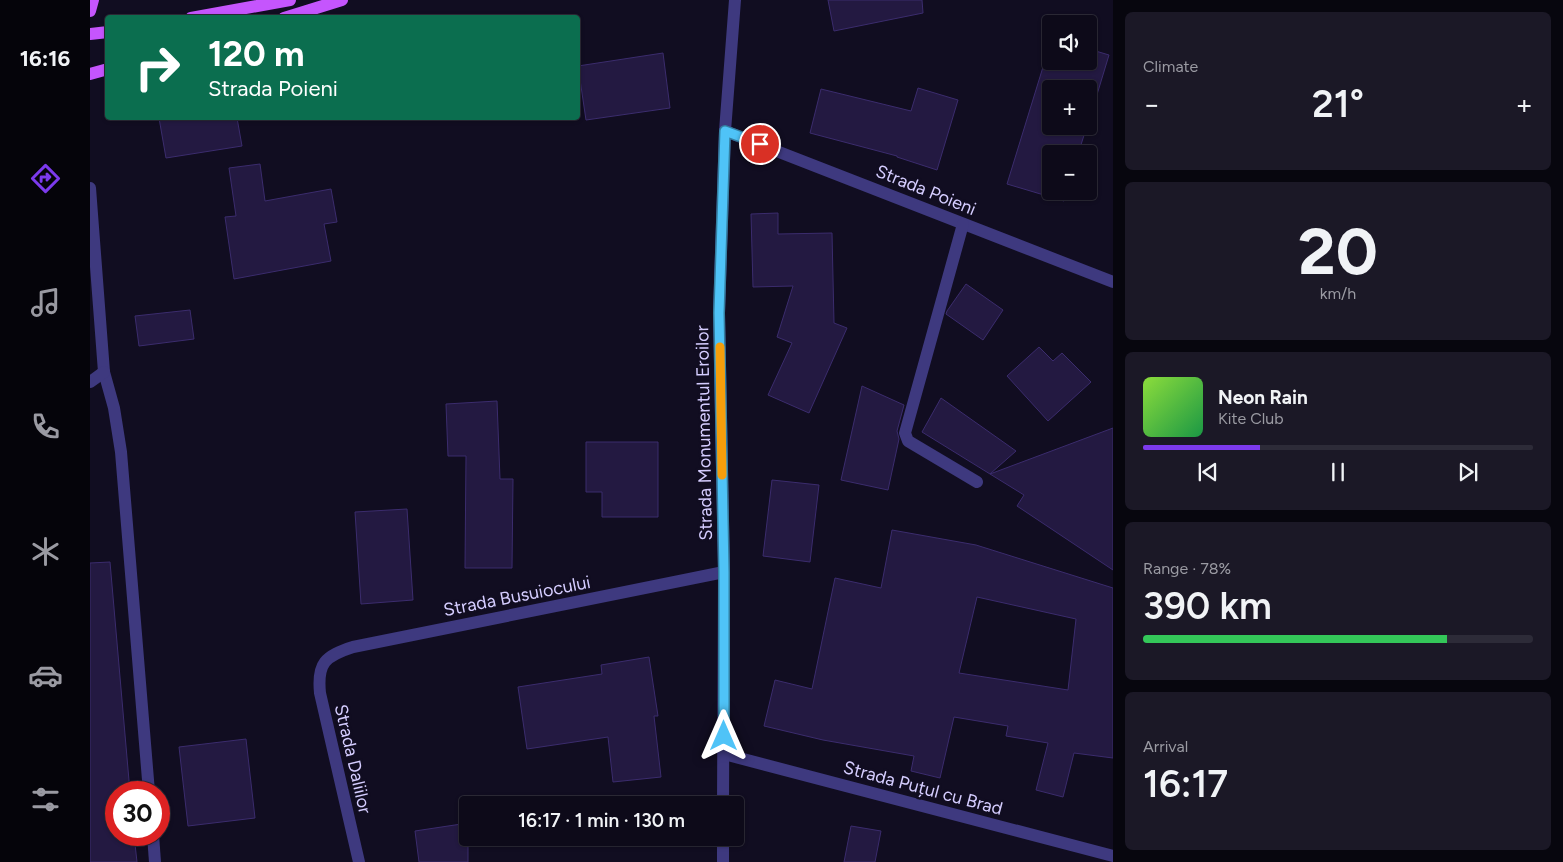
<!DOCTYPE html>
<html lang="en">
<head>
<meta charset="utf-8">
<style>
  body { margin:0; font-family:Figtree,sans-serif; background:#1b1826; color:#f1f3f6; height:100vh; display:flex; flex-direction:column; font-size:19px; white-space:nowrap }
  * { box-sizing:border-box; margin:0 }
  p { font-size:16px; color:#9a9aa2 }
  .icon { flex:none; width:28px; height:28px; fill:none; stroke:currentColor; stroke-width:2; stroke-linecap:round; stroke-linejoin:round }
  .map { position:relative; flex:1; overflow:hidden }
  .details { display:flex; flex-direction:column; gap:12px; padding:12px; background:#07060e; width:450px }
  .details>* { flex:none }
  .banner { position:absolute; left:15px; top:15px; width:475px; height:105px; border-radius:5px; box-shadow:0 1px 4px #0004,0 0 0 1px #2d2b38; background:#0b6e4f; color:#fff; overflow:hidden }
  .fabs { position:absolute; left:952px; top:15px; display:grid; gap:10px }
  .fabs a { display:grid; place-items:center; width:55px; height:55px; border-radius:5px; background:#0d0a19; box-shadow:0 1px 4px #0004,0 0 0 1px #2d2b38; font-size:25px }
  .speed { position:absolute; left:15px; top:781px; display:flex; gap:10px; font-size:25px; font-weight:700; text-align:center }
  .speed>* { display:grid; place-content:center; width:65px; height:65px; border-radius:50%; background:#0d0a19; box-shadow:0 1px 4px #0004,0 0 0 1px #2d2b38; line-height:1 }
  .speed .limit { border:8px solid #d22; background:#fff; color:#111 }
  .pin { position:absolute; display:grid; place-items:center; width:42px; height:42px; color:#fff; margin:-21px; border:2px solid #fff; border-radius:50%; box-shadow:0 1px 5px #0007 }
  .me { position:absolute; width:55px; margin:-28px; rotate:0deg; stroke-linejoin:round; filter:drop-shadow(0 0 4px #0008) }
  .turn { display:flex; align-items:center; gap:18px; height:105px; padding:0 20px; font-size:22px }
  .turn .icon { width:65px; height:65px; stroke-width:2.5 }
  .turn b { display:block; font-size:35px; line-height:42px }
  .big { font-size:38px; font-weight:600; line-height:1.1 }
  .details .tile { flex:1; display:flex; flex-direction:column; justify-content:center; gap:8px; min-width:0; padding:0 18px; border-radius:8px; background:#1b1826 }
  .details .dial { align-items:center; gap:0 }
  .dial b { font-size:65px; line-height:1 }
  .song { display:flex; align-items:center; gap:15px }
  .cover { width:60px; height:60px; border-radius:8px; background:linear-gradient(135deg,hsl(90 70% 55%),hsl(140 70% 35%)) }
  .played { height:5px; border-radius:2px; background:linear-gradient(90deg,#7c3aed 30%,#2d2b38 30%) }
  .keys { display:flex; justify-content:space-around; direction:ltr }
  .heat { display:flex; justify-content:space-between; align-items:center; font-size:28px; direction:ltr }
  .charge { height:8px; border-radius:4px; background:linear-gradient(90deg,#34c759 78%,#2d2b38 0) }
  .trip { position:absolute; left:369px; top:796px; width:285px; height:50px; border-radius:5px; background:#0d0a19; box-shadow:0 1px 4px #0004,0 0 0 1px #2d2b38; font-weight:600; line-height:50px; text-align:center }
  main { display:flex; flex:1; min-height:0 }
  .tab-bar { display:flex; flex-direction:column; width:90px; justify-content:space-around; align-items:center; background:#05040a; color:#9a9aa2 }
  .tab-bar .icon { width:35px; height:35px }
  .tab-bar .active { color:#7c3aed }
  .tab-bar b { font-size:22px; color:#f1f3f6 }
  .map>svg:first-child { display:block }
  .building { fill:#231941; stroke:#3b2c6d; fill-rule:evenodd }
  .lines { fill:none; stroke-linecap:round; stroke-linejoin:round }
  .minor { stroke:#3e397f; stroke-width:12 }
  .major { stroke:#c555fd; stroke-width:12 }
  .route-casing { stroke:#337fa1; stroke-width:12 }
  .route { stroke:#4fc3f7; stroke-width:9 }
  .slow { stroke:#f59e0b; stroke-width:9 }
  .labels { text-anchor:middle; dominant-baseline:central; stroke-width:5; stroke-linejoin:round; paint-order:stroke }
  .street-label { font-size:18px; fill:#d5cdff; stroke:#110d21 }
</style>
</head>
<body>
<main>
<nav class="tab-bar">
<b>16:16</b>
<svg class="icon active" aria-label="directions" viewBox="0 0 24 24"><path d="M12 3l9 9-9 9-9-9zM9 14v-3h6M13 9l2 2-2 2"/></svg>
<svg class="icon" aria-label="music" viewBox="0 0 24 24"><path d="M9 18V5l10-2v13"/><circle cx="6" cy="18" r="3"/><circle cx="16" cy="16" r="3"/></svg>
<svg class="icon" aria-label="phone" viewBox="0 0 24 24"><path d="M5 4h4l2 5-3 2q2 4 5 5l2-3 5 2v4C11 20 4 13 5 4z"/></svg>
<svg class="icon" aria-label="climate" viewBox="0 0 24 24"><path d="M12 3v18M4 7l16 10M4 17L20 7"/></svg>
<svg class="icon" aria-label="car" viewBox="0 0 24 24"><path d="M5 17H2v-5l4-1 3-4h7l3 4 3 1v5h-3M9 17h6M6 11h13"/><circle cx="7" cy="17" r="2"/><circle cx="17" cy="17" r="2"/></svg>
<svg class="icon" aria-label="filters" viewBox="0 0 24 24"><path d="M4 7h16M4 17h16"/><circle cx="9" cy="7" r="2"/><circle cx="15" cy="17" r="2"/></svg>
</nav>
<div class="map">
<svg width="1023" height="862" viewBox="0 0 1023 862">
  <rect width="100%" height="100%" fill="#110d21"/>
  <g class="building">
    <path d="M738,0H832L833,13L744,31Z"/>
    <path d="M961,41V61H999V49L1019,55L999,121V89H961V126H997L988,154H961V191H977L974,201L917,184Z"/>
    <path d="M573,53L580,108L496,120L488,66Z"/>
    <path d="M828,88L868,100L847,170L807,157V156L720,133L731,89L821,111Z"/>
    <path d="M69,118H147L152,146L76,158Z"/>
    <path d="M170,164L175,201L241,189L247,222L234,224L241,261L144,279L135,217L146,216L139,168Z"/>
    <path d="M688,213V234L742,233L744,323L757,328L719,413L678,395L702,343L687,337L703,286L663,287L661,214Z"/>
    <path d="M876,284L913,310L893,340L856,314L857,311Z"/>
    <path d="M100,310L104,339L49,346L45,316Z"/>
    <path d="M949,347L963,361L972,353L1001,382L958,421L917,376Z"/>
    <path d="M772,386L814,405L807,431L809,439L798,490L751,480Z"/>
    <path d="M851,398L926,451L900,474L1023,428V570L927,506L934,495L832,432Z"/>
    <path d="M407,401L410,479H423L422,568H375L376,456H358L356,404Z"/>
    <path d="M496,442H568V517H512V492H496Z"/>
    <path d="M682,480L729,485L720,562L673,556Z"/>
    <path d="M317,509L323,600L271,604L265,512Z"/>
    <path d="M802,530L886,545L1023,588V758L984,753L973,797L946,790L958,743L916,736L918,726L864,717L850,778L821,771L824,756L733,740L674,726L685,680L722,689L745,578L791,588ZM887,597L986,619L978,690L869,673Z"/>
    <path d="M20,562L40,792H26V835H44L47,862H0V563Z"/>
    <path d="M559,657L568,716H564L571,777L523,782L518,737L437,749L428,687L512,674L511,665Z"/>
    <path d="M156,739L165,818L98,826L89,747Z"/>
    <path d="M378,823V862H329L325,831Z"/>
    <path d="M761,826L791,831L785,862H754Z"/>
  </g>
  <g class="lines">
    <g class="minor">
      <path d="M635,131L1023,282"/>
      <path d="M0,188L14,372L24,408L31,452L59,792"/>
      <path d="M873,224L815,433L818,441L887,482"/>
      <path d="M0,382L14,372"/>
      <path d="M634,754L1023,856"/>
      <path d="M633,805L634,572L629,313L635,131L645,0"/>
      <path d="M63,835L65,862"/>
      <path d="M269,862L230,693C227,663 235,656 263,647L634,572"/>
      <path d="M633,862V838"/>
    </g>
    <g class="major">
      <path d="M0,11L3,0"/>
      <path d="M101,18L200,0"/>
      <path d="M194,18L252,0"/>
      <path d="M0,34L18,32"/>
      <path d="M0,74L18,69"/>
    </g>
  </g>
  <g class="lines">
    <g class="route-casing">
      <path id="route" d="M634,736V572L629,313L635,131L670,144"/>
    </g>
    <use href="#route" class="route"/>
    <path class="slow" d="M630,347L632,475"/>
  </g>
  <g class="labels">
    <g class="street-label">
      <text transform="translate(836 190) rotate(22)">Strada Poieni</text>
      <text transform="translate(614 433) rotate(-91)">Strada Monumentul Eroilor</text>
      <text transform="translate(427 596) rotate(-11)">Strada Busuiocului</text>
      <text transform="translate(263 759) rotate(77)">Strada Daliilor</text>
      <text transform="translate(833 788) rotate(15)">Strada Puțul cu Brad</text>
    </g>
  </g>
</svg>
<div class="fabs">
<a><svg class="icon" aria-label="sound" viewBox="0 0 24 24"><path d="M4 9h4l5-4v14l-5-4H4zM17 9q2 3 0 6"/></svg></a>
<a>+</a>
<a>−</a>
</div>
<div class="speed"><div class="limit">30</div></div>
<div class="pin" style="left:670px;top:144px;background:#d93025"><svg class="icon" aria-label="arrive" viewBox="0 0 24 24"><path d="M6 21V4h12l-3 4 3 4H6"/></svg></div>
<svg class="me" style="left:634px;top:736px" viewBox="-20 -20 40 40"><path d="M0-17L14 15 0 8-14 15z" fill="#4fc3f7" stroke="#fff" stroke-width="4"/></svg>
<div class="trip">16:17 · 1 min · 130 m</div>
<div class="banner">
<div class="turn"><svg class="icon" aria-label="right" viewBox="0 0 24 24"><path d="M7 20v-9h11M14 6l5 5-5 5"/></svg><div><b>120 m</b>Strada Poieni</div></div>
</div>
</div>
<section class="details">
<div class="tile"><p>Climate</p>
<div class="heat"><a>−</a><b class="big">21°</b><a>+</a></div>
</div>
<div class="tile dial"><b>20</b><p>km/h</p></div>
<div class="tile">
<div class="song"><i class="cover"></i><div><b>Neon Rain</b><p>Kite Club</p></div></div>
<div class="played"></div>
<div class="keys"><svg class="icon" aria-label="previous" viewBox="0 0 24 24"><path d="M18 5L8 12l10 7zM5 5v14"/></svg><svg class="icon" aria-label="pause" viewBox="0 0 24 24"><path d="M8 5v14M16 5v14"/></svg><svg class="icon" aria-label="next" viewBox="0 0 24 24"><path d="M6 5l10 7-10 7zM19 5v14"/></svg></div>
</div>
<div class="tile"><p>Range · 78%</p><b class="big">390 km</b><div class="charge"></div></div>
<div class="tile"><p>Arrival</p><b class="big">16:17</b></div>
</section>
</main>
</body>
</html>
